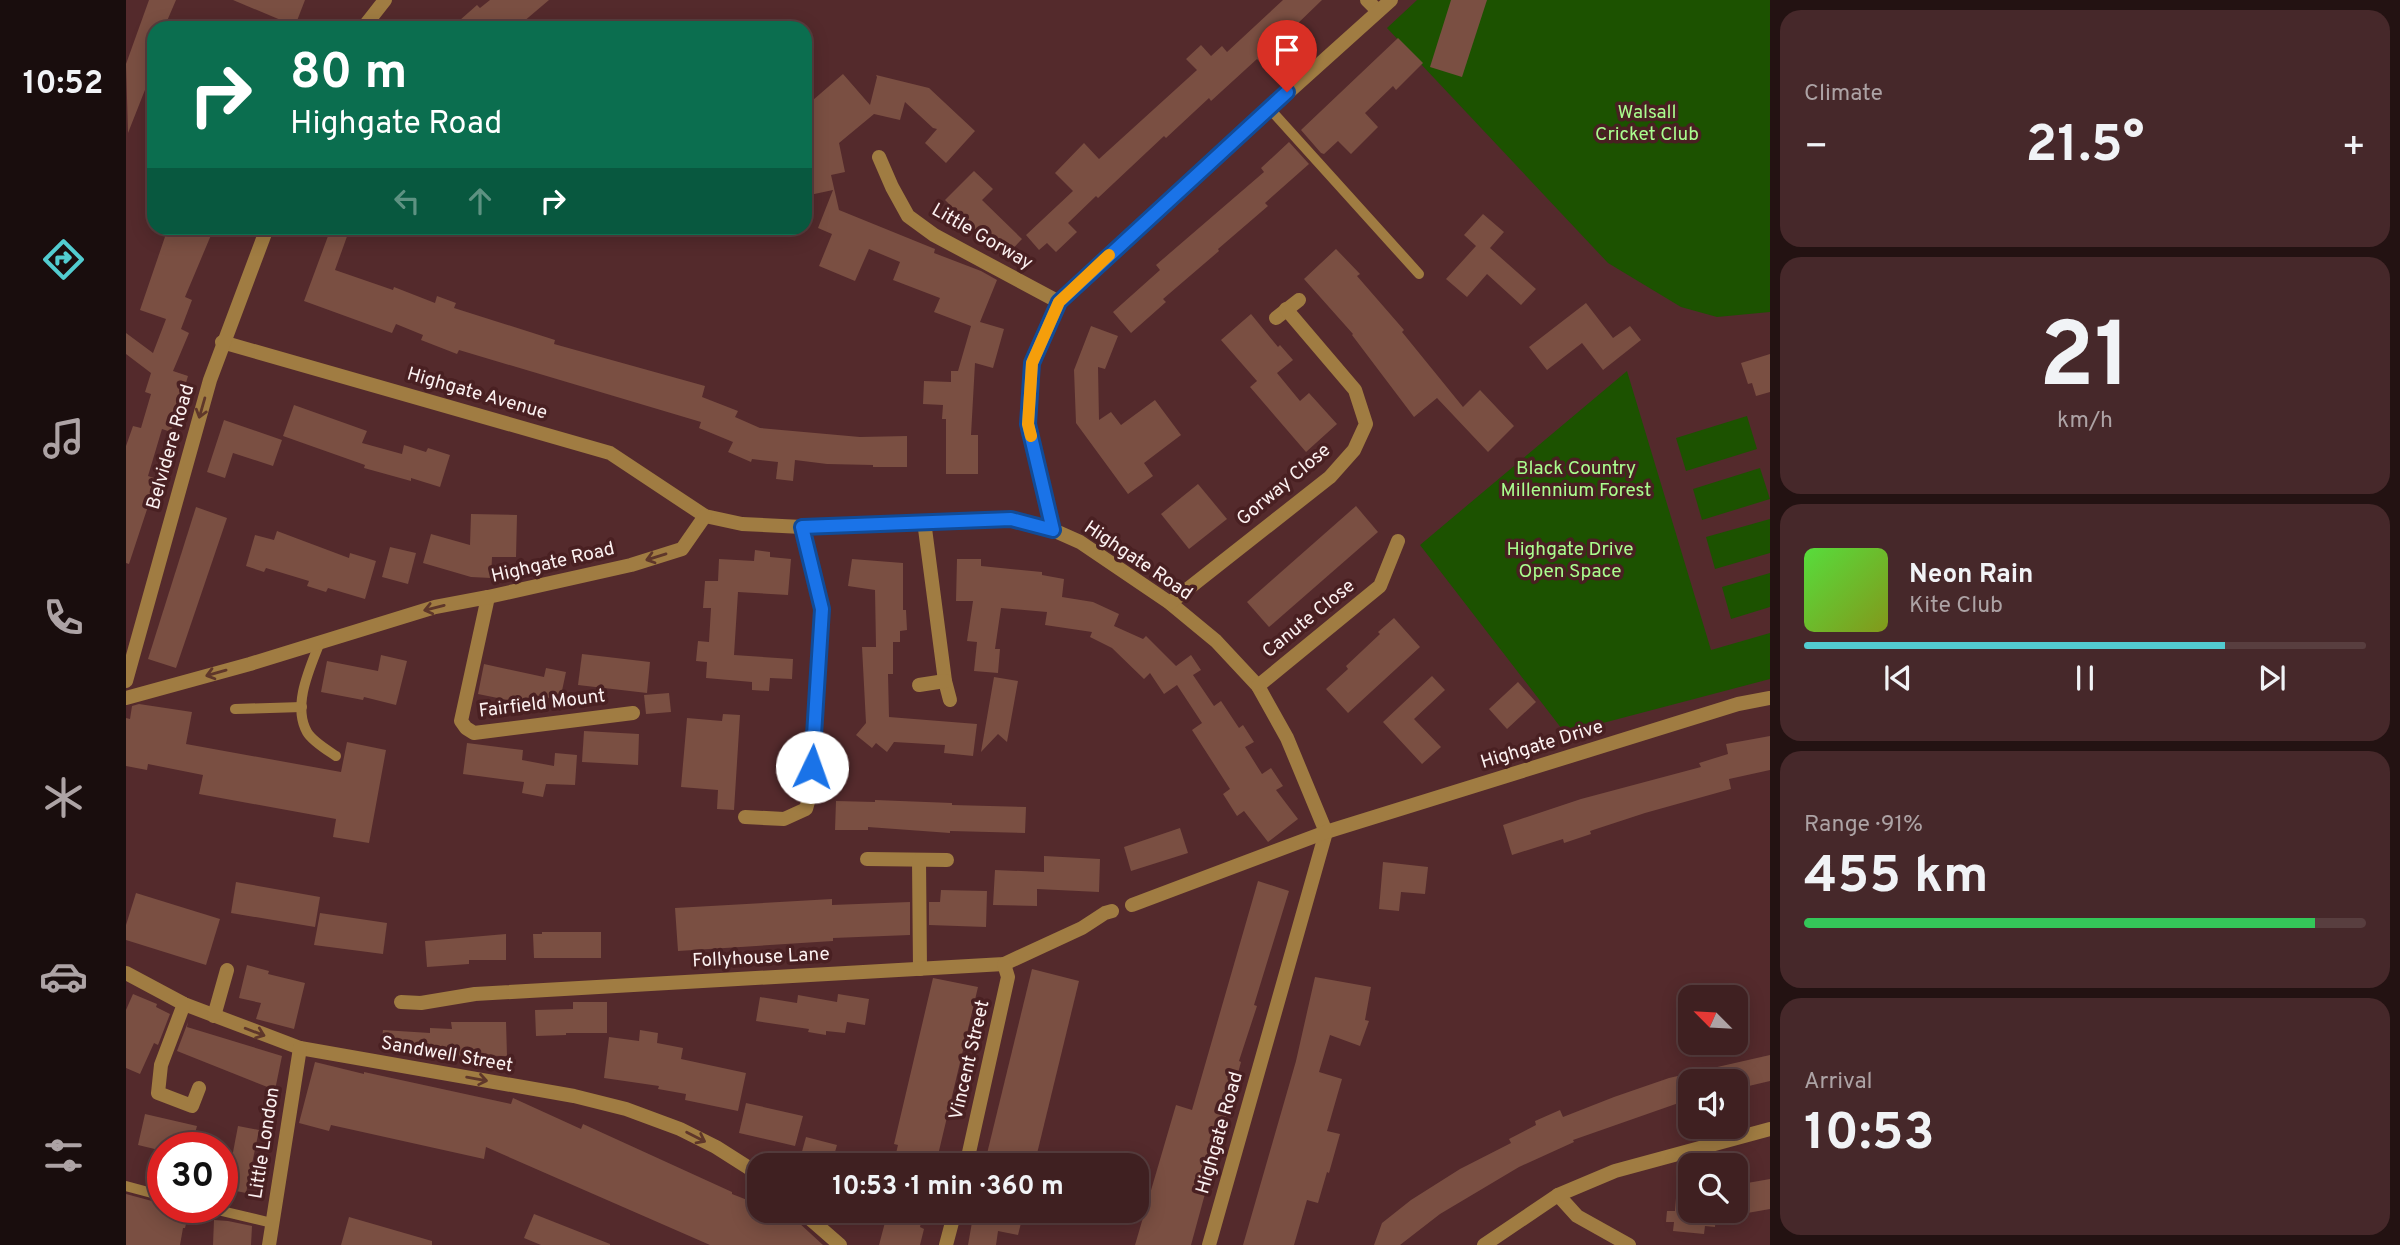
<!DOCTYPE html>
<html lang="en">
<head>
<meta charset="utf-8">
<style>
  body { margin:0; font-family:Overpass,sans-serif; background:#46282a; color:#f1f3f6; height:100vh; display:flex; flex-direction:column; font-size:26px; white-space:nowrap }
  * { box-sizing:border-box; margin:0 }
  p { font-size:23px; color:#ada3a5 }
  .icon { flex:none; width:38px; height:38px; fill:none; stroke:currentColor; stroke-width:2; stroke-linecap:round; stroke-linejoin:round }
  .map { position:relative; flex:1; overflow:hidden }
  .sheet { display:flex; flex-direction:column; gap:10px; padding:10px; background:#231212; width:630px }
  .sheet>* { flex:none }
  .top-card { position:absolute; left:21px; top:21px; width:665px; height:214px; border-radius:21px; box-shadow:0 4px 18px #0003,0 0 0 2px #583e3f; background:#0b6e4f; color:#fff; overflow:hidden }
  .needle { width:46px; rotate:294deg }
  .buttons { position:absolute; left:1552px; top:985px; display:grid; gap:14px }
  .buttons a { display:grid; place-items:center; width:70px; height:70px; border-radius:14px; background:#3f2021; box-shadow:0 4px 18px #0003,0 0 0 2px #583e3f; font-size:35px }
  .speed { position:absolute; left:21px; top:1132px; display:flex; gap:14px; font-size:35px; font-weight:700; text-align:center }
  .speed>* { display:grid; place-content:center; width:91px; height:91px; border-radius:50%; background:#3f2021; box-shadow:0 4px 18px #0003,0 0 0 2px #583e3f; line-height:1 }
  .speed .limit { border:10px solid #d22; background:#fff; color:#111 }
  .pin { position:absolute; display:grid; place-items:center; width:60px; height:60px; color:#fff; margin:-72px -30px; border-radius:50% 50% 50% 0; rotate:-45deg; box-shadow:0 0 7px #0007 }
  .pin .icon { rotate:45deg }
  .me { position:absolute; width:77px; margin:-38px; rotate:3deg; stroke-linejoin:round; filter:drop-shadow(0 0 5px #0008) }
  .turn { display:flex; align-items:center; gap:24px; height:147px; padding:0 28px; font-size:32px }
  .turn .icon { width:91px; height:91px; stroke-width:2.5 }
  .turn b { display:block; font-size:49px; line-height:60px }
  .lanes { display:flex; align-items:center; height:66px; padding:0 28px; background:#0003; justify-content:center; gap:35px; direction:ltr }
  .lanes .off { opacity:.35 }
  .big { font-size:52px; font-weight:700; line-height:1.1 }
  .sheet .widget { flex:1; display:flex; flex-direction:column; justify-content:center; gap:10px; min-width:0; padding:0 24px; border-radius:21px; background:#46282a }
  .sheet .dial { align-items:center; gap:0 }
  .dial b { font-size:91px; line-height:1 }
  .song { display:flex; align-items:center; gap:21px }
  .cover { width:84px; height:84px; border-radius:10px; background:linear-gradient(135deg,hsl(110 70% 55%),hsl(70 70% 35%)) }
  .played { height:7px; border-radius:4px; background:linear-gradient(90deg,#52ccd0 75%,#583e3f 75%) }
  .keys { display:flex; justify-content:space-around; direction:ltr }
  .heat { display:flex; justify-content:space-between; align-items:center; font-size:38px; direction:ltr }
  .charge { height:10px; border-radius:5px; background:linear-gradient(90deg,#34c759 91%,#583e3f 0) }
  .trip { position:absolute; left:621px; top:1153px; width:402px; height:70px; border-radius:21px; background:#3f2021; box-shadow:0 4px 18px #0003,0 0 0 2px #583e3f; font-weight:700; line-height:70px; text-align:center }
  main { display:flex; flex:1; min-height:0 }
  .menu { display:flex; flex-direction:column; width:126px; justify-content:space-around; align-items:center; background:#190d0d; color:#ada3a5 }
  .menu .icon { width:49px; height:49px }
  .menu .selected { color:#52ccd0 }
  .menu b { font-size:32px; color:#f1f3f6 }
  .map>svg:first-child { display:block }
  .green { fill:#1c5200 }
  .building { fill:#7a4f42 }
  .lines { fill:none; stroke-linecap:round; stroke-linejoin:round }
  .service { stroke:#a07c42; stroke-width:10 }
  .minor { stroke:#a07c42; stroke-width:14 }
  .oneway { stroke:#5f372a }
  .route-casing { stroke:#114b97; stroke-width:18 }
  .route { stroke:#1a73e8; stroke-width:12 }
  .slow { stroke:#f59e0b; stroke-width:12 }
  .labels { text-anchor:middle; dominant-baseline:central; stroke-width:7; stroke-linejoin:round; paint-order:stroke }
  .park-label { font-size:19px; fill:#aafd8e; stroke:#492022 }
  .street-label { font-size:19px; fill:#fcf1f1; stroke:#492022 }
</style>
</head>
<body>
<main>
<nav class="menu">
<b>10:52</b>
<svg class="icon selected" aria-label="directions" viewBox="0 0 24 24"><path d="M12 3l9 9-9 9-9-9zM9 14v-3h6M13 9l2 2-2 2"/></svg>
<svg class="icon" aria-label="music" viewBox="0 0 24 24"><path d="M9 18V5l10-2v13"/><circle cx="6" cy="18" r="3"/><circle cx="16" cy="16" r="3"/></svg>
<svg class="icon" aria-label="phone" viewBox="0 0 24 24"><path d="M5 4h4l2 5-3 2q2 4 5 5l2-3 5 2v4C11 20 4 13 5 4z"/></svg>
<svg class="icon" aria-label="climate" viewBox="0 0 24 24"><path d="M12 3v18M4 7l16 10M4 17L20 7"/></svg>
<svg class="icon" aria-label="car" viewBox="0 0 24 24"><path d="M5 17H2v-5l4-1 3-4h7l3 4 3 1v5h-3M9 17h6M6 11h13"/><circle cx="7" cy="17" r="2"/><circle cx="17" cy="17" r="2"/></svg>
<svg class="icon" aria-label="filters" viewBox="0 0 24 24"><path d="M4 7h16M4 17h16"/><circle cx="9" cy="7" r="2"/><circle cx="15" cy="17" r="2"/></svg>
</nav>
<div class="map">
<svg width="1644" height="1245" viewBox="0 0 1644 1245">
  <rect width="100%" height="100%" fill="#542a2c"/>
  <g class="green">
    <path d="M1291,0H1644V312L1591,317L1555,307L1482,263L1261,28Z"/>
    <path d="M1501,371L1585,650L1644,633V679L1439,733L1294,545Z"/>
    <path d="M1621,416L1631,449L1560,471L1550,438Z"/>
    <path d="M1634,468L1644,499L1576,520L1567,489Z"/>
    <path d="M1644,519V553L1589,569L1580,537Z"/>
    <path d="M1644,573V607L1605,619L1596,587Z"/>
  </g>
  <g class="building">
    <path d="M23,0H50L38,28H28V67L2,133L0,64Z"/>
    <path d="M107,0H179L169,26Z"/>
    <path d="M364,0H423L390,28H325L351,5L354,8Z"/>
    <path d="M1157,0H1196L1133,61L1131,59L1085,101L1083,98L1040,138L1038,136L972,198L970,196L942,223L951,232L930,252L921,243L913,250L900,235L947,191L929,173L958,143L973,159L1071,70L1060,59L1075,45L1085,56L1096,46L1101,52Z"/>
    <path d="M1325,0H1361L1336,77L1304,67Z"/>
    <path d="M1272,38L1297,63L1270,90L1267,86L1239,113L1252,127L1225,154L1212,141L1198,154L1195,153L1175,130Z"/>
    <path d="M717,74L744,105L751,77L750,75L803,88L849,131L820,163L799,143L811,129L807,128L779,102L774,120L748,114L713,143L719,172L705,175L713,210L809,249L808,253L855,271L871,280L854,322L878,329L867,368L849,363L845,435H852V474H820V419H816L817,405L797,404L798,381L825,382V371H832L845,326L808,312L814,298L767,280L774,262L743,249L729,281L693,266L706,234L692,228L707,190L679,196V107Z"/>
    <path d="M1163,142L1183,164L1139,203L1142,206L1092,249L1093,251L1037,299L1040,302L1005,333L987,312L1034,270L1030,265L1138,172L1135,168Z"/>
    <path d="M848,171L867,189L856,200L896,239L878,258L819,200Z"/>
    <path d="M1357,214L1378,232L1364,248L1410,289L1395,305L1361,274L1341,297L1320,279L1350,246L1338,235Z"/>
    <path d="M42,228H88L59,297L66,300L55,329L63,333L47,371L62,376L45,432L36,429L22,476L31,479L3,564L0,563V446L7,426L15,428L25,394L19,392L25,373L0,354V333L27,353L40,319L14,310Z"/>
    <path d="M205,228H224L209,270L267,290L268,287L309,303L311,296L330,303L328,308L429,340L428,344L579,386L576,397L612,411L609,417L634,428L734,437L781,436V467H747V465L701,464L669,460L667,481L650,479L652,462L626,459L625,462L602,452L607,442L573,428L575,422L333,350L331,354L295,340L297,335L270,324L266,333L178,301Z"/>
    <path d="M1210,249L1234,274L1231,276L1278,330L1276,332L1337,407L1354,390L1388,426L1362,452L1311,398L1288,417L1226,335L1227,334L1178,279Z"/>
    <path d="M1460,303L1487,338L1504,326L1515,340L1477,370L1456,343L1421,370L1403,347Z"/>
    <path d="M1125,314L1152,347L1154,345L1167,360L1151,373L1174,401L1183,393L1211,424L1180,452L1124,387L1131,381L1095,340Z"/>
    <path d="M965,326L992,336L979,369L972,367L973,420L985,412L995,425L1029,400L1055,435L1018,463L1027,476L1002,494L950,423L948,370Z"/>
    <path d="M1644,354V392L1630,396L1626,383L1622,384L1615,363Z"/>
    <path d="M168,405L241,431L236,443L276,454L278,445L300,452L302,448L324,455L314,487L285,478V481L238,468L239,465L157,436Z"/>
    <path d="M98,420L156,440L147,466L107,453L99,478L81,472Z"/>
    <path d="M1072,484L1101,519L1063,549L1035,514Z"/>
    <path d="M1230,506L1252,532L1143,627L1121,602Z"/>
    <path d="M70,507L101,518L50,668L22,659Z"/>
    <path d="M345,514L391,515L390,557H366L365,578L345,577L297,563L305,534L344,545Z"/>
    <path d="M151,531L223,558L224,553L250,561L239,599L202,588L200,592L181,586L183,581L140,568L138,572L120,566L129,535L148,540Z"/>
    <path d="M264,547L290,553L282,584L256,577Z"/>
    <path d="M629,550L644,552V557L665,559L662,595L612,592L608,655L667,659L666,679L644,678L643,691L626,690V682L580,678L581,662L570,661L572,641L583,642L585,608H577L579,581H592L593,559L628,561Z"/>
    <path d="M726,559L777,563V610H780L781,630L774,631V642H767V674H762L763,717L851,724L847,756L818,753L819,745L768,742L761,752L750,743L746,748L730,735L740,723L736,647H750L749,590L722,586Z"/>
    <path d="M831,559H855V566L916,572V575L938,579L936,597L967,602L993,614L988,626L1017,639L1020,636L1050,666L1065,655L1075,670L1067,675L1088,706L1095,701L1113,728L1117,725L1128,742L1119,747L1136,774L1145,768L1157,786L1150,790L1172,819L1142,842L1118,811L1111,816L1097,794L1104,789L1066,730L1076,723L1051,685L1038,694L1024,673L1018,679L986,648L964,637L966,632L919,625L921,612L875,608L869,649H874L872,673L848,671L851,642L841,641L847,601H830Z"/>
    <path d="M1268,618L1294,647L1222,713L1200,689L1222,669L1220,666L1254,634L1252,632Z"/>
    <path d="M456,654L524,662L521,693L452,685Z"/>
    <path d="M255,655L281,661L270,705L238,697L237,700L195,692L201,661L252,671Z"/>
    <path d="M358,664L418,677L420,668L440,672L434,700L409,695L407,705L352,694Z"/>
    <path d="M1306,676L1319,690L1288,719L1315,747L1296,764L1257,722Z"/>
    <path d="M868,677L892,681L881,742L872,734L855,752Z"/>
    <path d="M1392,682L1410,702L1381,729L1363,709Z"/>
    <path d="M543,693L545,712L520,714L518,695Z"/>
    <path d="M13,704L66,712L60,744L215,772L221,742L260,750L243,843L207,837L210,819L73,794L77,775L22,764L21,770L0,766V718L4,719L6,706Z"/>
    <path d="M597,714L614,715L608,810L591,809L592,790L555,787L561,718L596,721Z"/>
    <path d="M458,731L513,734L512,765L456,762Z"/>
    <path d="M1644,736V770L1603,779L1605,789L1519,813L1464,831L1465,834L1438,843L1437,839L1386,855L1377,825L1455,799L1575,767L1573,763L1602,754L1600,744Z"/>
    <path d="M341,743L397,750L396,760L428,766L429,753L451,755L449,785L420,784L417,797L396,793L398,782L337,774Z"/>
    <path d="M749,800L826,803V805L900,807L899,833L824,831V833L742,827V830H709L710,801L749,802Z"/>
    <path d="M1054,828L1062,853L1005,871L998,847Z"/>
    <path d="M918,856L974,859L973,892L911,889V906L867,905L869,870L918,872Z"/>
    <path d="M1257,862L1302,867L1299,894L1275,892L1273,911L1253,909Z"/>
    <path d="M1132,881L1163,891L1128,1005L1131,1006L1113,1061L1115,1062L1065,1245H1009L1050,1105L1066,1110Z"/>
    <path d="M110,882L194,897L189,927L105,913Z"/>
    <path d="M815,890L861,891L860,927L803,925V902H814Z"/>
    <path d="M10,893L94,919L80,965L0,940V925Z"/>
    <path d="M706,899V905L784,902V935L707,938V941L552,951L549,908Z"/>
    <path d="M194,913L261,923L257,954L188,945Z"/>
    <path d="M416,932H475V958H408L407,934H416Z"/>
    <path d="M380,934V960H343V964L301,967L299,941Z"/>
    <path d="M121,965L143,971L142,974L179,983L168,1029L130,1019L135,1003L113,998Z"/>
    <path d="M906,969L953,981L908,1166H858Z"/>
    <path d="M1189,977L1245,987L1239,1020L1243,1021L1234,1046L1204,1035L1193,1072L1216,1079L1201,1131L1214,1134L1203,1173L1201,1172L1192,1203L1181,1200L1168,1245H1117L1170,1061Z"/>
    <path d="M807,978L852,987L812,1155L805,1153L802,1166H767L772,1145L768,1144Z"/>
    <path d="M7,994L31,1004L30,1007L44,1014L32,1045L28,1043L14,1074L0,1068V1010Z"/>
    <path d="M712,994L743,999L739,1025L721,1022L719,1033L700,1031V1035L682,1032L683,1029L630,1021L634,997L671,1003L672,995L711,1002Z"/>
    <path d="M447,1002H481V1033H440V1035L410,1036L409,1010L447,1009Z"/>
    <path d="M62,1022L61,1027L156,1056L149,1090L51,1051Z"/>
    <path d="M325,1022H380L381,1056L303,1055V1053L255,1050L257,1030L304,1033V1028L326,1029Z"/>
    <path d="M514,1030L532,1033L531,1043L557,1048L555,1059L620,1073L612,1111L559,1100L560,1094L532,1089L533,1086L478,1078L483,1037L513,1041Z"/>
    <path d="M1644,1055V1081L1610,1089V1082H1564V1099L1447,1140L1448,1142L1393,1167L1314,1214L1274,1245H1248L1256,1223L1285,1200L1334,1169L1385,1143L1383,1139L1410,1125L1409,1121L1434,1110L1437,1117L1488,1097L1543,1078Z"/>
    <path d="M189,1062L238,1074V1072L385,1104L387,1098L455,1129L457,1124L606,1192V1194L634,1205V1211H647L672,1222L697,1245H584L360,1147L358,1159L205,1125L203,1131L173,1123Z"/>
    <path d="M620,1103L677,1116L669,1146L613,1133Z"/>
    <path d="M19,1114L71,1126L65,1148H37V1151L12,1145Z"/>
    <path d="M112,1126L133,1130L120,1193L100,1189Z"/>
    <path d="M680,1137L711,1145L705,1166H672Z"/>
    <path d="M1644,1179V1209L1610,1215V1185Z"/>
    <path d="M0,1194L37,1204V1208H64L59,1228H57L54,1245H0Z"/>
    <path d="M1550,1198L1564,1199V1211H1590L1589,1227L1579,1226L1578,1234L1547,1231L1548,1222H1540L1541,1211H1549Z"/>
    <path d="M762,1211H798L794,1227L798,1229L794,1245H753Z"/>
    <path d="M848,1211H898L892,1235L872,1231L870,1245H842Z"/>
    <path d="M408,1214L484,1244V1245H415L398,1238Z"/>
    <path d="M223,1217L306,1241V1245H215Z"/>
    <path d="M88,1220L102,1221L126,1226L125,1245H87Z"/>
  </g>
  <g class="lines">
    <g class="service">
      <path d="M1143,108L1293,274"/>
      <path d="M194,642C184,668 166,705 181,732C186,741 201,750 210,756"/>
      <path d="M109,709L176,707"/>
      <path d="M0,1186L37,1196"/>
      <path d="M83,1208L146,1223"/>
    </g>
    <g class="minor">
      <path d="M1241,0L1252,11"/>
      <path d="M237,28L259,0"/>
      <path d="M753,157L766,187L782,216L808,235L933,302"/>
      <path d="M1150,318L1173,300"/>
      <path d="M96,342L484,453L579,516L616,524L676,527L885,519L927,530L954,542L1044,603L1090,641L1132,686L1161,738L1200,832L1083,1245"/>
      <path d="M798,521L819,681L824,700"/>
      <path d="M927,530L902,424L906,363L933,302L1018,222L1265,0"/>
      <path d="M362,597L335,721L340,728L348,733L507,713"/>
      <path d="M1044,603L1204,477L1228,450L1240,424L1229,390L1160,309"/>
      <path d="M0,681L84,380L141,228"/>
      <path d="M793,685L819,681"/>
      <path d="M1132,686L1254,586L1272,541"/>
      <path d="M0,698L124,664L309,607L362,597L505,565L556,549L579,516"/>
      <path d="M619,817L658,819L680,809L685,791L696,609L676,527"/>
      <path d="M741,859L821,860"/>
      <path d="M793,860L794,969"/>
      <path d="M1006,905L1200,832L1612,704L1644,698"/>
      <path d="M0,973L58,1004L174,1048L448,1096L500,1109L554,1129L590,1147L634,1175"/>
      <path d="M275,1002L295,1003L349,994L878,964L956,928L979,913L986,911"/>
      <path d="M58,1004L35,1065L32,1093L66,1106L73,1088"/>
      <path d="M88,1016L101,970"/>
      <path d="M840,1166L882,977L878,964"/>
      <path d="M1432,1195L1451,1216L1503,1245"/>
      <path d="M675,1211L714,1245"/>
      <path d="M143,1245L174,1048"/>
      <path d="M820,1245L829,1211"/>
      <path d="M1358,1245L1432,1195L1489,1171L1644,1129"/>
    </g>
  </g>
  <defs><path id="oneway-shaft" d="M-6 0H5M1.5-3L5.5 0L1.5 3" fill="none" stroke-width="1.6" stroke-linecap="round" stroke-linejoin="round" transform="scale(1.75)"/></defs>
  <g class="oneway">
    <use href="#oneway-shaft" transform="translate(76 408) rotate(106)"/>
    <use href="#oneway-shaft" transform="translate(530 557) rotate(163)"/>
    <use href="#oneway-shaft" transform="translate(308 608) rotate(166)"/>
    <use href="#oneway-shaft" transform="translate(90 673) rotate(164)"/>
    <use href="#oneway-shaft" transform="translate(129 1032) rotate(21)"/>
    <use href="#oneway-shaft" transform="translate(351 1079) rotate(10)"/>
    <use href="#oneway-shaft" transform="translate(570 1137) rotate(27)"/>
  </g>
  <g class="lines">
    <g class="route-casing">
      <path id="route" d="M686,767L696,609L676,527L885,519L927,530L902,424L906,363L933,302L1161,92"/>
    </g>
    <use href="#route" class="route"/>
    <path class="slow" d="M905,436L902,424L906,363L933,302L983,255"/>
  </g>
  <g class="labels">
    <g class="park-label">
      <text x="1521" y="113">Walsall<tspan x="1521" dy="22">Cricket Club</tspan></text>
      <text x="1450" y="469">Black Country<tspan x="1450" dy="22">Millennium Forest</tspan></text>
      <text x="1444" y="550">Highgate Drive<tspan x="1444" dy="22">Open Space</tspan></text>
    </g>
    <g class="street-label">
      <text transform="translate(856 237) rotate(30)">Little Gorway</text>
      <text transform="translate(351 394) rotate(16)">Highgate Avenue</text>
      <text transform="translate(45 447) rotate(-74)">Belvidere Road</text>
      <text transform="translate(1158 485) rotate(-40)">Gorway Close</text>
      <text transform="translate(1012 561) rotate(34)">Highgate Road</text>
      <text transform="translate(427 563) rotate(-13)">Highgate Road</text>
      <text transform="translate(1183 619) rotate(-39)">Canute Close</text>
      <text transform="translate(416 704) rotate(-7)">Fairfield Mount</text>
      <text transform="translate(1416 745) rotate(-17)">Highgate Drive</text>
      <text transform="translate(635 958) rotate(-3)">Follyhouse Lane</text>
      <text transform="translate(321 1055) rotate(10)">Sandwell Street</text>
      <text transform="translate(844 1060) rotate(-77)">Vincent Street</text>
      <text transform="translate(1094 1133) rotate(-74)">Highgate Road</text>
      <text transform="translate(139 1143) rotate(-81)">Little London</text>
    </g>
  </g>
</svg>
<div class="buttons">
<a><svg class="needle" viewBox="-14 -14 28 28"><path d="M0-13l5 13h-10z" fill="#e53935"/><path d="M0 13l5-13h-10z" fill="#ada3a5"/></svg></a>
<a><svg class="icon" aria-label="sound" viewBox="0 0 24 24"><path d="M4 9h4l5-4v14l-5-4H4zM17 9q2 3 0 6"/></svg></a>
<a><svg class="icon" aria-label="search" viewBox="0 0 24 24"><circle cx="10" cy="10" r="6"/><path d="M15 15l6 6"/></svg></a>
</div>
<div class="speed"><div class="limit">30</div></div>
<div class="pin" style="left:1161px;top:92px;background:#d93025"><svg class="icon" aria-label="arrive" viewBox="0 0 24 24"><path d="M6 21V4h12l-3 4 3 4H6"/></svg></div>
<svg class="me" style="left:686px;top:767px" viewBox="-20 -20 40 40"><circle r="19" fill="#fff"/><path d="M0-13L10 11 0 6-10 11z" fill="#1a73e8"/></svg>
<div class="trip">10:53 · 1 min · 360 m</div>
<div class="top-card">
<div class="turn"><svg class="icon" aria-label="right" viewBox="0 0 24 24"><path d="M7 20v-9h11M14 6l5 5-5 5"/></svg><div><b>80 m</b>Highgate Road</div></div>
<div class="lanes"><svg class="icon off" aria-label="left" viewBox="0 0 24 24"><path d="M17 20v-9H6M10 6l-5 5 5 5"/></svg><svg class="icon off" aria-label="ahead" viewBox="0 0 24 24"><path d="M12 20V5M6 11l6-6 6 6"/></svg><svg class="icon" aria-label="right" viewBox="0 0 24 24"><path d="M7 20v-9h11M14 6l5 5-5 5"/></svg></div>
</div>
</div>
<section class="sheet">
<div class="widget"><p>Climate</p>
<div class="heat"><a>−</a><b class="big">21.5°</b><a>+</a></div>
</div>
<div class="widget dial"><b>21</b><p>km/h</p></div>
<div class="widget">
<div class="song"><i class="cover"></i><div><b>Neon Rain</b><p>Kite Club</p></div></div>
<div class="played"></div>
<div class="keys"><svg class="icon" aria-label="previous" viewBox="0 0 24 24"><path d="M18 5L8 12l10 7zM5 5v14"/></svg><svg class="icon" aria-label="pause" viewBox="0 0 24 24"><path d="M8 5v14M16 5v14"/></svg><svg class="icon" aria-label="next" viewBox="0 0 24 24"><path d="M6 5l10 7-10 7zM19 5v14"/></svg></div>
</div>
<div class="widget"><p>Range · 91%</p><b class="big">455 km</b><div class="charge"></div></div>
<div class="widget"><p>Arrival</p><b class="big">10:53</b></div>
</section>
</main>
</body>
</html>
